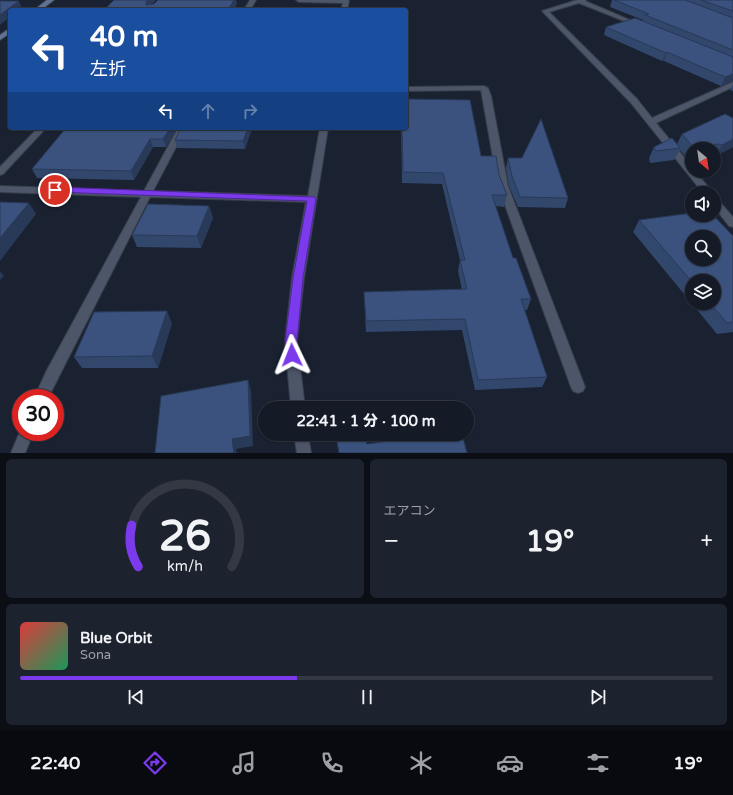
<!DOCTYPE html>
<html lang="ja">
<head>
<meta charset="utf-8">
<style>
  body { margin:0; font-family:"Varela Round","Noto Sans JP",sans-serif; background:#1d232e; color:#f1f3f6; height:100vh; display:flex; flex-direction:column; font-size:15px; white-space:nowrap }
  * { box-sizing:border-box; margin:0 }
  p { font-size:13px; color:#9da1a7 }
  .icon { flex:none; width:22px; height:22px; fill:none; stroke:currentColor; stroke-width:2; stroke-linecap:round; stroke-linejoin:round }
  .map { position:relative; height:453px; overflow:hidden }
  .details { display:flex; flex-direction:column; gap:6px; padding:6px; background:#0b0e15; flex:1 }
  .details>* { flex:none }
  .banner { position:absolute; left:8px; top:8px; width:400px; height:122px; border-radius:4px; box-shadow:0 1px 3px #0004,0 0 0 1px #333843; background:#1a4fa0; color:#fff; overflow:hidden }
  .needle { width:26px; rotate:151deg }
  .tools { position:absolute; left:685px; top:142px; display:grid; gap:8px }
  .tools a { display:grid; place-items:center; width:36px; height:36px; border-radius:50%; background:#141a26; box-shadow:0 1px 3px #0004,0 0 0 1px #333843; font-size:20px }
  .speed { position:absolute; left:12px; top:389px; display:flex; gap:8px; font-size:20px; font-weight:700; text-align:center }
  .speed>* { display:grid; place-content:center; width:52px; height:52px; border-radius:50%; background:#141a26; box-shadow:0 1px 3px #0004,0 0 0 1px #333843; line-height:1 }
  .speed .limit { border:6px solid #d22; background:#fff; color:#111 }
  .pin { position:absolute; display:grid; place-items:center; width:34px; height:34px; color:#fff; margin:-17px; border:2px solid #fff; border-radius:50%; box-shadow:0 1px 4px #0007 }
  .me { position:absolute; width:44px; margin:-22px; rotate:358deg; stroke-linejoin:round; filter:drop-shadow(0 0 3px #0008) }
  .turn { display:flex; align-items:center; gap:14px; height:84px; padding:0 16px; font-size:18px }
  .turn .icon { width:52px; height:52px; stroke-width:2.5 }
  .turn b { display:block; font-size:28px; line-height:34px }
  .lanes { display:flex; align-items:center; height:38px; padding:0 16px; background:#0003; justify-content:center; gap:20px; direction:ltr }
  .lanes .off { opacity:.35 }
  .big { font-size:30px; font-weight:800; line-height:1.1 }
  .details .widget { flex:1; display:flex; flex-direction:column; justify-content:center; gap:6px; min-width:0; padding:0 14px; border-radius:6px; background:#1d232e }
  .details .dial { align-items:center; gap:0 }
  .dial svg { height:104px; overflow:visible; fill:none; stroke:#333843; stroke-width:7; stroke-linecap:round; text-anchor:middle }
  .dial text { fill:#f1f3f6; stroke:none }
  .song { display:flex; align-items:center; gap:12px }
  .cover { width:48px; height:48px; border-radius:6px; background:linear-gradient(135deg,hsl(0 70% 55%),hsl(150 70% 35%)) }
  .played { height:4px; border-radius:2px; background:linear-gradient(90deg,#7c3aed 40%,#333843 40%) }
  .keys { display:flex; justify-content:space-around; direction:ltr }
  .heat { display:flex; justify-content:space-between; align-items:center; font-size:22px; direction:ltr }
  .details .tiles { flex:1; display:grid; gap:6px; grid-template-columns:1fr 1fr }
  .widget:last-child { grid-column:span 2 }
  .trip { position:absolute; left:258px; top:401px; width:216px; height:40px; border-radius:20px; background:#141a26; box-shadow:0 1px 3px #0004,0 0 0 1px #333843; font-weight:800; line-height:40px; text-align:center }
  .menu { display:flex; height:64px; justify-content:space-around; align-items:center; background:#080a0f; color:#9da1a7 }
  .menu .icon { width:28px; height:28px }
  .menu .selected { color:#7c3aed }
  .menu b { font-size:18px; color:#f1f3f6 }
  .map>svg:first-child { display:block }
  .lines { fill:none; stroke-linecap:round; stroke-linejoin:round }
  .street-casing { stroke:#373d4a; stroke-width:2 }
  .secondary-casing { stroke:#373d4a; stroke-width:2 }
  .street { fill:#4c5668; fill-rule:evenodd }
  .secondary { fill:#627493; fill-rule:evenodd }
  .wall { fill:#32476c; fill-rule:evenodd }
  .shaded-wall { fill:#293958 }
  .building { fill:#3a527d; stroke:#293958; fill-rule:evenodd }
  .route { fill:#7c3aed; stroke:#51269a }
</style>
</head>
<body>
<div class="map">
<svg width="733" height="453" viewBox="0 0 733 453">
  <rect width="100%" height="100%" fill="#1a2232"/>
  <g class="lines">
    <g class="street-casing">
      <g id="street">
        <path d="M250,0H256L250,10H244Z"/>
        <path d="M296,0H348L349,1L347,10H341L343,3L299,2Z"/>
        <path d="M577,0H586L585,1L644,26L639,27L579,3L549,12L637,99L652,118L733,82V87L656,123L692,167V171H695L713,193H703L631,103L542,11Z"/>
        <path d="M484,86L488,88L491,96L508,186L585,387L583,391L578,393L573,391L571,387L498,186L481,90L406,91V87Z"/>
        <path d="M38,128H46L3,174L0,175V167Z"/>
        <path d="M178,128H186L153,191L308,196L320,128H328L304,278L297,341L305,408H291L285,341L292,278L306,202L150,197L48,398H34L47,370L141,197L0,192V186L144,191Z"/>
        <path d="M714,198L717,199L733,217V227L729,226L714,207Z"/>
        <path d="M21,429V432H34L25,453H11Z"/>
        <path d="M294,434H308L311,453H297Z"/>
      </g>
    </g>
    <g class="secondary-casing">
      <g id="secondary">
        <path d="M47,0H54L41,10H34Z"/>
        <path d="M10,28V33L0,40V35Z"/>
      </g>
    </g>
    <use href="#street" class="street"/>
    <use href="#secondary" class="secondary"/>
  </g>
  <g class="wall">
    <path d="M612,0H733V81L721,86L664,61H662L604,35L606,27L643,21V20L610,7Z"/>
    <path d="M733,84V91L730,90Z"/>
    <path d="M733,118V147L715,156H714V149H692V158H687L680,150L674,160L650,163L649,158L654,147L677,144L682,134Z"/>
    <path d="M66,128H177L166,147H153L134,180L37,178L32,169Z"/>
    <path d="M252,128L245,149L177,148L175,140Z"/>
    <path d="M401,128H406L481,156L499,175L507,195L504,207L495,206L513,258L531,299L527,310H524L547,377L542,387L475,390L462,330L366,332L364,292L462,290L458,271L460,260L442,184L402,183Z"/>
    <path d="M508,158L568,198L565,208L518,207L509,186L506,168Z"/>
    <path d="M209,206L213,218L201,248L137,247L132,235Z"/>
    <path d="M639,220L733,236V332L717,334L633,232ZM692,281L714,303H692Z"/>
    <path d="M172,323L158,368H82L74,357Z"/>
  </g>
  <g class="shaded-wall">
    <path d="M148,0H156L148,9L146,5V2Z"/>
    <path d="M234,0H236L237,4L233,10H228Z"/>
    <path d="M19,1L22,9L20,10H10V17L0,25V15Z"/>
    <path d="M667,52L664,61H662L666,53Z"/>
    <path d="M733,74V81L721,86L725,77Z"/>
    <path d="M170,128H177L166,147L163,139Z"/>
    <path d="M248,128H252L245,149L243,141Z"/>
    <path d="M150,139L153,147L134,180L131,171Z"/>
    <path d="M733,139V147L715,156L722,145Z"/>
    <path d="M29,203L36,214L0,261V238Z"/>
    <path d="M209,206L213,218L201,248L197,236Z"/>
    <path d="M0,271L4,276L0,280Z"/>
    <path d="M167,311L172,323L158,368L152,356Z"/>
    <path d="M248,380L251,391L253,446L236,449L237,453H234L232,439Z"/>
  </g>
  <g class="building">
    <path d="M114,0H148L146,2V5L154,4L158,0H234L228,10H97L98,9L104,10Z"/>
    <path d="M614,0H685L733,18V50L645,15L649,14Z"/>
    <path d="M701,0H733V11Z"/>
    <path d="M0,1H19L0,15Z"/>
    <path d="M635,18L733,57V74L725,77L667,52L666,53L606,27Z"/>
    <path d="M406,99L470,100L481,156H496L499,175L507,195H492L513,258H516L531,299H521L547,377L478,380L465,319L366,321L364,292L467,289L460,260H465L443,173L403,172L402,128H406Z"/>
    <path d="M725,114L733,118V139L722,145L719,144L693,147L682,134Z"/>
    <path d="M541,119L556,163L568,198L520,197L512,176L508,158H522Z"/>
    <path d="M66,128H170L163,139H150L131,171L32,169Z"/>
    <path d="M181,128H248L243,141L175,140Z"/>
    <path d="M672,138L680,148L656,151L654,147Z"/>
    <path d="M0,202L29,203L0,238Z"/>
    <path d="M148,204L209,206L197,236L132,235Z"/>
    <path d="M692,213V215H713L733,236V322L727,323L710,303H714V281H692V282L639,220ZM692,237H714V259H692Z"/>
    <path d="M167,311L152,356L74,357L94,312Z"/>
    <path d="M248,380L250,436L232,439L234,453H155L161,396Z"/>
    <path d="M437,434H462L467,453H339L337,442L365,437L367,444Z"/>
  </g>
  <path class="route" d="M55,187L315,197L316,199L303,278L297,341L298,355L297,358L292,360L288,358L285,341L293,278L307,201L52,192L51,190L52,188Z"/>
</svg>
<div class="tools">
<a><svg class="needle" viewBox="-14 -14 28 28"><path d="M0-13l5 13h-10z" fill="#e53935"/><path d="M0 13l5-13h-10z" fill="#9da1a7"/></svg></a>
<a><svg class="icon" aria-label="sound" viewBox="0 0 24 24"><path d="M4 9h4l5-4v14l-5-4H4zM17 9q2 3 0 6"/></svg></a>
<a><svg class="icon" aria-label="search" viewBox="0 0 24 24"><circle cx="10" cy="10" r="6"/><path d="M15 15l6 6"/></svg></a>
<a><svg class="icon" aria-label="layers" viewBox="0 0 24 24"><path d="M12 4l9 5-9 5-9-5zM3 14l9 5 9-5"/></svg></a>
</div>
<div class="speed"><div class="limit">30</div></div>
<div class="pin" style="left:55px;top:190px;background:#d93025"><svg class="icon" aria-label="arrive" viewBox="0 0 24 24"><path d="M6 21V4h12l-3 4 3 4H6"/></svg></div>
<svg class="me" style="left:292px;top:355px" viewBox="-20 -20 40 40"><path d="M0-17L14 15 0 8-14 15z" fill="#7c3aed" stroke="#fff" stroke-width="4"/></svg>
<div class="trip">22:41 · 1 分 · 100 m</div>
<div class="banner">
<div class="turn"><svg class="icon" aria-label="left" viewBox="0 0 24 24"><path d="M17 20v-9H6M10 6l-5 5 5 5"/></svg><div><b>40 m</b>左折</div></div>
<div class="lanes"><svg class="icon" aria-label="left" viewBox="0 0 24 24"><path d="M17 20v-9H6M10 6l-5 5 5 5"/></svg><svg class="icon off" aria-label="ahead" viewBox="0 0 24 24"><path d="M12 20V5M6 11l6-6 6 6"/></svg><svg class="icon off" aria-label="right" viewBox="0 0 24 24"><path d="M7 20v-9h11M14 6l5 5-5 5"/></svg></div>
</div>
</div>
<section class="details">
<div class="tiles">
<div class="widget dial"><svg viewBox="0 0 100 80">
<path d="M14 69A42 42 0 1 1 86 69"/>
<path d="M14 69A42 42 0 0 1 9 37" stroke="#7c3aed"/>
<text x="50" y="56" font-size="32" font-weight="700">26</text>
<text x="50" y="72" font-size="11">km/h</text>
</svg></div>
<div class="widget"><p>エアコン</p>
<div class="heat"><a>−</a><b class="big">19°</b><a>+</a></div>
</div>
<div class="widget">
<div class="song"><i class="cover"></i><div><b>Blue Orbit</b><p>Sona</p></div></div>
<div class="played"></div>
<div class="keys"><svg class="icon" aria-label="previous" viewBox="0 0 24 24"><path d="M18 5L8 12l10 7zM5 5v14"/></svg><svg class="icon" aria-label="pause" viewBox="0 0 24 24"><path d="M8 5v14M16 5v14"/></svg><svg class="icon" aria-label="next" viewBox="0 0 24 24"><path d="M6 5l10 7-10 7zM19 5v14"/></svg></div>
</div>
</div>
</section>
<nav class="menu">
<b>22:40</b>
<svg class="icon selected" aria-label="directions" viewBox="0 0 24 24"><path d="M12 3l9 9-9 9-9-9zM9 14v-3h6M13 9l2 2-2 2"/></svg>
<svg class="icon" aria-label="music" viewBox="0 0 24 24"><path d="M9 18V5l10-2v13"/><circle cx="6" cy="18" r="3"/><circle cx="16" cy="16" r="3"/></svg>
<svg class="icon" aria-label="phone" viewBox="0 0 24 24"><path d="M5 4h4l2 5-3 2q2 4 5 5l2-3 5 2v4C11 20 4 13 5 4z"/></svg>
<svg class="icon" aria-label="climate" viewBox="0 0 24 24"><path d="M12 3v18M4 7l16 10M4 17L20 7"/></svg>
<svg class="icon" aria-label="car" viewBox="0 0 24 24"><path d="M5 17H2v-5l4-1 3-4h7l3 4 3 1v5h-3M9 17h6M6 11h13"/><circle cx="7" cy="17" r="2"/><circle cx="17" cy="17" r="2"/></svg>
<svg class="icon" aria-label="filters" viewBox="0 0 24 24"><path d="M4 7h16M4 17h16"/><circle cx="9" cy="7" r="2"/><circle cx="15" cy="17" r="2"/></svg>
<b>19°</b>
</nav>
</body>
</html>
